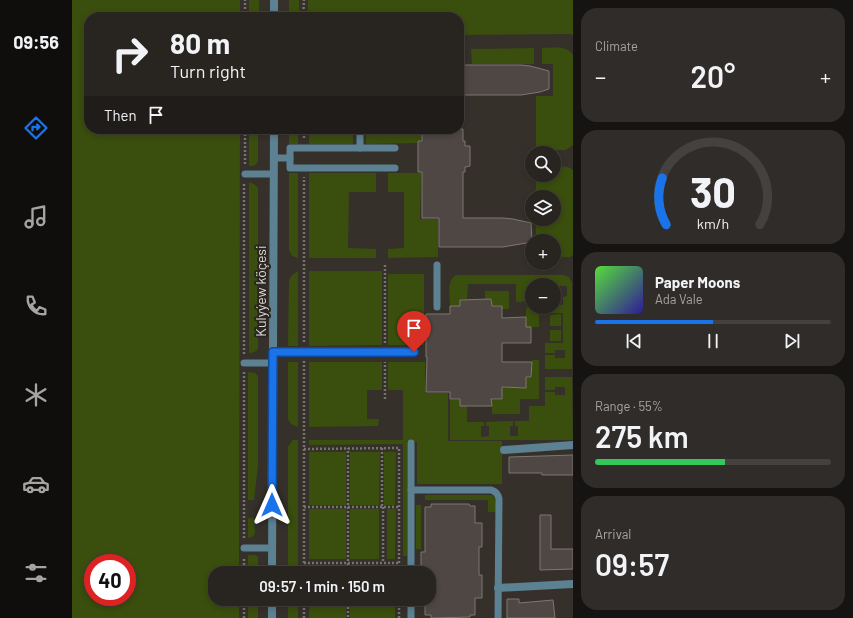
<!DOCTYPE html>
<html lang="en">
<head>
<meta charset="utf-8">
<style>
  body { margin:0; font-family:Barlow,sans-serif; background:#302c29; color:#f1f3f6; height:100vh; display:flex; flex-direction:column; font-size:15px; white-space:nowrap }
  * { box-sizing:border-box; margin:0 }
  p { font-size:13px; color:#a5a4a5 }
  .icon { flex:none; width:22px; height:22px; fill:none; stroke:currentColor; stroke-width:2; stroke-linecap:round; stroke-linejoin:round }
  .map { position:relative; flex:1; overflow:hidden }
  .panel { display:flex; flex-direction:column; gap:8px; padding:8px; background:#161412; width:280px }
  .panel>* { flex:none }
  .hud { position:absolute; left:12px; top:12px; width:380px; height:122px; border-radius:16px; box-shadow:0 2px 6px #0003,0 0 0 1px #44413e; background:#282420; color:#f1f3f6; overflow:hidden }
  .buttons { position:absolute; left:453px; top:146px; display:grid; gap:8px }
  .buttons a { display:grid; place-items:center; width:36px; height:36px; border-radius:50%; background:#282420; box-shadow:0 2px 6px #0003,0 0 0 1px #44413e; font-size:20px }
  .speed { position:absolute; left:12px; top:554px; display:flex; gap:8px; font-size:20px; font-weight:700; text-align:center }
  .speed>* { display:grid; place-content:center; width:52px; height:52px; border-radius:50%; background:#282420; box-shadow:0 2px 6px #0003,0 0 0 1px #44413e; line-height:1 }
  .speed .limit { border:6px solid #d22; background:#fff; color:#111 }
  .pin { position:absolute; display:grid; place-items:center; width:34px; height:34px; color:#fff; margin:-41px -17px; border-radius:50% 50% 50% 0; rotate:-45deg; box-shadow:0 0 4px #0007 }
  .pin .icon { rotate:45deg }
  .me { position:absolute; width:44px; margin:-22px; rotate:0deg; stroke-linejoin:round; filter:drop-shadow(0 0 3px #0008) }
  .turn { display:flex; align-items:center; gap:14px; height:84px; padding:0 20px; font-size:18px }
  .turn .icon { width:52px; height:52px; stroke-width:2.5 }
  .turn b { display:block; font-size:28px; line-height:34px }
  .then { display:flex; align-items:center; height:38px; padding:0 20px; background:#0003; gap:8px; font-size:15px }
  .big { font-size:30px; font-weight:600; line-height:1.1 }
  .panel .card { flex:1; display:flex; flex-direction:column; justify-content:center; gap:6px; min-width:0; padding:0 14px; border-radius:16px; background:#302c29 }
  .panel .dial { align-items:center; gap:0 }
  .dial svg { height:104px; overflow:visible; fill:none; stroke:#44413e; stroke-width:7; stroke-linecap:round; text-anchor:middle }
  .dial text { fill:#f1f3f6; stroke:none }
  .song { display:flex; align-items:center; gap:12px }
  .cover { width:48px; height:48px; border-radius:6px; background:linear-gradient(135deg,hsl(110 70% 55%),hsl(250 70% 35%)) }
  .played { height:4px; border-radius:2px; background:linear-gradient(90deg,#1a73e8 50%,#44413e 50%) }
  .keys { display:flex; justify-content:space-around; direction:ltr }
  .heat { display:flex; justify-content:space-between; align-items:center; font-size:22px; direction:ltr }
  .charge { height:6px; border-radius:3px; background:linear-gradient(90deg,#34c759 55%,#44413e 0) }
  .trip { position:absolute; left:136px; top:566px; width:228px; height:40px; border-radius:16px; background:#282420; box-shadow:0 2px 6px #0003,0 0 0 1px #44413e; font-weight:600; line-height:40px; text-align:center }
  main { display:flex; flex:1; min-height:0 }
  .menu { display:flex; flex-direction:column; width:72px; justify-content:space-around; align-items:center; background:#100e0d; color:#a5a4a5 }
  .menu .icon { width:28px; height:28px }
  .menu .selected { color:#1a73e8 }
  .menu b { font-size:18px; color:#f1f3f6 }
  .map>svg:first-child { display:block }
  .green { fill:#3a4e0d; fill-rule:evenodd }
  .building { fill:#4f4743; stroke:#7f7772 }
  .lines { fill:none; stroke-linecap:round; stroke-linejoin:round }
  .path { stroke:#77736e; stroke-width:2.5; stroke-dasharray:2 2; stroke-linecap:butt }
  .service { stroke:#5b8192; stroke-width:7 }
  .minor { stroke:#5b8192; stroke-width:8 }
  .tertiary { stroke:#5b8192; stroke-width:8 }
  .route-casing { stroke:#114b97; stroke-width:10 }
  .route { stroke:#1a73e8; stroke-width:7 }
  .labels { text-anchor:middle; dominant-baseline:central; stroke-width:4; stroke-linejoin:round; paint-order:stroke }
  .street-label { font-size:14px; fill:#dddad6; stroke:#2b2621 }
</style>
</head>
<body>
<main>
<nav class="menu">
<b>09:56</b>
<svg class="icon selected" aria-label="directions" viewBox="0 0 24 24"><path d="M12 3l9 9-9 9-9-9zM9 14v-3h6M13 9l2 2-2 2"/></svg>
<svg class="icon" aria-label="music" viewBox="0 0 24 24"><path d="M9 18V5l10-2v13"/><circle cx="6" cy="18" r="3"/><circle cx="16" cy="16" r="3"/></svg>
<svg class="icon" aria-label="phone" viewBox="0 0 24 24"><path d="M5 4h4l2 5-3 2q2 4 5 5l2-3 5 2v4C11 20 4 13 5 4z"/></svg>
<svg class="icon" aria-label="climate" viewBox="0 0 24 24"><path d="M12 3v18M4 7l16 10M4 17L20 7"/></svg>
<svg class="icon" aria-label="car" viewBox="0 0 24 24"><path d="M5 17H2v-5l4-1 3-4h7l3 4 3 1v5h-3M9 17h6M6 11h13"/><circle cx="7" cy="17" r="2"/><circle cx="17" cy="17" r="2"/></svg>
<svg class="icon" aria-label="filters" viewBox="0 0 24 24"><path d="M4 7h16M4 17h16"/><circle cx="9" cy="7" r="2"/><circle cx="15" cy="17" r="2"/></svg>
</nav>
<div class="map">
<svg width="501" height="618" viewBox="0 0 501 618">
  <rect width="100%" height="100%" fill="#35302a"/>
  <g class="green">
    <path d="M0,0H168V17H17V129H168L167,573H143V599H167V618H0ZM21,563H55V597H21Z"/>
    <rect x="177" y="0" width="10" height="17"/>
    <rect x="217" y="0" width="10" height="17"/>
    <path d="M236,0H501V35L498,34L387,35V17H236Z"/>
    <path d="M462,48V64H400L399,49Z"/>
    <path d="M470,48C480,48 495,45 501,55V145L497,148L493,150H464V96H481V64H470Z"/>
    <path d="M177,129H186V161C185,165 181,166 177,166Z"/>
    <rect x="217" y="129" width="9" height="15"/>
    <rect x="237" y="129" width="44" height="15"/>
    <path d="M294,129H349V140H345V143L294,144Z"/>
    <path d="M482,167C488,167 496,165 501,170V255L498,257H482V241H464V219H482V197H464V175H482Z"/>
    <path d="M217,173H226V258L220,256L217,250Z"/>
    <path d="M237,173H304V192H277L276,248L304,249V258H237Z"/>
    <path d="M316,173H349L348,219H366V257L316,258V249L332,248V192H316Z"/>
    <path d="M177,182L182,184L186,188V349C184,352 180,353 177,353Z"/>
    <path d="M226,271V346H216L217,281L219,276Z"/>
    <path d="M237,271H310V345L237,346Z"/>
    <rect x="316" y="274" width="36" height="71"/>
    <path d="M384,275H491L497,277L500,283V369H473V355H483V358H493V350H483V353H473V343H491V313H473V307H482V305H491V297L495,296V286H486V304H482V285H468V282H458V294L460,295V301L444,302V284H396L395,299H388V306H378C378,296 374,280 384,275Z"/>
    <path d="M413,291H437V309H430V305H420V299H413Z"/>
    <rect x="454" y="308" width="13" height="19"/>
    <path d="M489,314V326H478V315Z"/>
    <rect x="478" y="330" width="11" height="11"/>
    <path d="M460,360H467V399H448V414H420V400H430V388H454V378L460,377Z"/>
    <path d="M216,362H226V427L219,424L216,419Z"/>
    <path d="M237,362H310V390H295V419H307L306,426L237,427Z"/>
    <path d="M316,362H353V393H376V441H430V484H345V442L335,441V556H331V444L237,445V440H331V390H316Z"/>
    <path d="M176,372L183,373L186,376V465L182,500H176Z"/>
    <path d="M473,377H500L501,440H378V400H388V406H395V422H412V426H409V437L417,436V426H414V422L441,421V426H438V436H446V426H443V421H457V406H473V392H483V395H493V387H483V390H473Z"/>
    <path d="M221,440H226V573H216V447L219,442Z"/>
    <rect x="237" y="452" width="37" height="53"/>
    <path d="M278,452H308L307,505H278Z"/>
    <path d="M312,452H324L323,505H312Z"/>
    <path d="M353,495H420C425,499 424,506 424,512H416V500H353Z"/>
    <rect x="344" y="505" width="5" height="44"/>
    <rect x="237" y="509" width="37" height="50"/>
    <rect x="278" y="509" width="29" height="50"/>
    <path d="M315,509H324L323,559H315Z"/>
    <path d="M176,518H182L183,533C182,536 179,538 176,538Z"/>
    <path d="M176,555H183L186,557V573H176Z"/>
    <path d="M323,566V573H278V567Z"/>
    <rect x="237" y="567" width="37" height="6"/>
    <rect x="176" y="599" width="10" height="19"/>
    <rect x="216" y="599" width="10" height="19"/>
    <path d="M237,599H257V601H274V618H237Z"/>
    <path d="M295,599H323V618H278V601H295Z"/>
  </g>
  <g class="building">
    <path d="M387,65H449L458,66L477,71V89L468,92L449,95H387Z"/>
    <path d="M350,129H391V141H393V146H398V166L393,167V172H391V218H431L441,219L459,223L460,242L431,247H367V218H350V172H346V141H350Z"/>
    <path d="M419,299L420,306H430V318L454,317V327H459V343H430V362H460L459,377H454V388L430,387V399H419L420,406H388V399H378V392H354L355,357H354V314H378V306H388V300Z"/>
    <path d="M501,455V475H470V473H437V457L470,456Z"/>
    <path d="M359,504H397L398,506H403V523H410V547H407V575H410V598H403V615H398V617L359,618V615H353V599H357V573L356,570H349V552H353V507H359Z"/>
    <path d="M468,515H479V549H501V569L468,570Z"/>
    <path d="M435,599H447V603L481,600L483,618H435Z"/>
  </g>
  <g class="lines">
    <g class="path">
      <path d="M173,17V0"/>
      <path d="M231,17L232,0"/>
      <path d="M232,138V129"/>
      <path d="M173,164V129"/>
      <path d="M232,342V177"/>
      <path d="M313,343V265"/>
      <path d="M172,354V183"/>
      <path d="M232,361V573"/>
      <path d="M313,399V362"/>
      <path d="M310,448V507"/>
      <path d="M232,449L327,448V573"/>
      <path d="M232,507H327"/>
      <path d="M311,507V563"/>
      <path d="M172,538V371"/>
      <path d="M232,563H327"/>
      <path d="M172,573V557"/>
      <path d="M276,573V448"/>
      <path d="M276,599V618"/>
      <path d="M172,618V599"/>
      <path d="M232,618V599"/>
      <path d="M327,618V599"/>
    </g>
    <g class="service">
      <path d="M288,148V129"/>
      <path d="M202,158H218"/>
      <path d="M323,168H218V148H323"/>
      <path d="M173,174H201"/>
      <path d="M365,307V265"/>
      <path d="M201,352H342"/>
      <path d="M172,363H201"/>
      <path d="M339,490H419C424,491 426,494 427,499L426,618"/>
      <path d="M172,548H200"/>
      <path d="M339,573V443"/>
      <path d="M339,618V599"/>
    </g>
    <g class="minor">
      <path d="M432,450L501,445"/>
      <path d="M426,588L501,584"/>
    </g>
    <g class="tertiary">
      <path d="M202,0V17"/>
      <path d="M200,573L202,129"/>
      <path d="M200,618V599"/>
    </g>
  </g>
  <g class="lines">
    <g class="route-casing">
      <path id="route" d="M200,505L201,352H342"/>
    </g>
    <use href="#route" class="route"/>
  </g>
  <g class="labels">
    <g class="street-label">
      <text transform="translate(188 291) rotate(-90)">Kulyýew köçesi</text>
    </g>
  </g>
</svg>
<div class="buttons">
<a><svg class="icon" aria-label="search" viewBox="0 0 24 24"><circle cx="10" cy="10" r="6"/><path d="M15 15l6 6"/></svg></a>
<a><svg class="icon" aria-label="layers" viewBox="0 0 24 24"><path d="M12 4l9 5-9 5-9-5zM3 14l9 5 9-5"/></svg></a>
<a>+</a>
<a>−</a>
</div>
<div class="speed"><div class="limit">40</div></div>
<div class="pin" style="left:342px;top:352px;background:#d93025"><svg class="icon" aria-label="arrive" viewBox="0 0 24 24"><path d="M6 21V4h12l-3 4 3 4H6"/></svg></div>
<svg class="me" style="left:200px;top:505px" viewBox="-20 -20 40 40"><path d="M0-17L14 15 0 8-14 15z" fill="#1a73e8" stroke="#fff" stroke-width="4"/></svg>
<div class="trip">09:57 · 1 min · 150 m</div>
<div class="hud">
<div class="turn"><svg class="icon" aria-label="right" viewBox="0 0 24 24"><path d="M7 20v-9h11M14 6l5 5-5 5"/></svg><div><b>80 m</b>Turn right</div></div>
<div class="then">Then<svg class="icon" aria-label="arrive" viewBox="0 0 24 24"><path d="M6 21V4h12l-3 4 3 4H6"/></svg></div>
</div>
</div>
<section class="panel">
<div class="card"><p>Climate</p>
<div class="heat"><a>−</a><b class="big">20°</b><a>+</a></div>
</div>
<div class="card dial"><svg viewBox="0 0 100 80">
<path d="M14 69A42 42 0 1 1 86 69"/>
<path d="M14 69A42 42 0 0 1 11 33" stroke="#1a73e8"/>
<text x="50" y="56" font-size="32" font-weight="700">30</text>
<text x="50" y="72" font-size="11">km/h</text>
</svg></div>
<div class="card">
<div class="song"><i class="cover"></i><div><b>Paper Moons</b><p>Ada Vale</p></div></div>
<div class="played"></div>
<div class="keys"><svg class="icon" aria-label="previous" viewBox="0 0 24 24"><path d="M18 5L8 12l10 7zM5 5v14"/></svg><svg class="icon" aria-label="pause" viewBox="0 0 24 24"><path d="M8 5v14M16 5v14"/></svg><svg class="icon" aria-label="next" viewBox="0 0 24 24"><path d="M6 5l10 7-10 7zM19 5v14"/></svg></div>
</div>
<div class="card"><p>Range · 55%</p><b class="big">275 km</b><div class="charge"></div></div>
<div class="card"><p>Arrival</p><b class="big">09:57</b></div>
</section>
</main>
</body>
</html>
